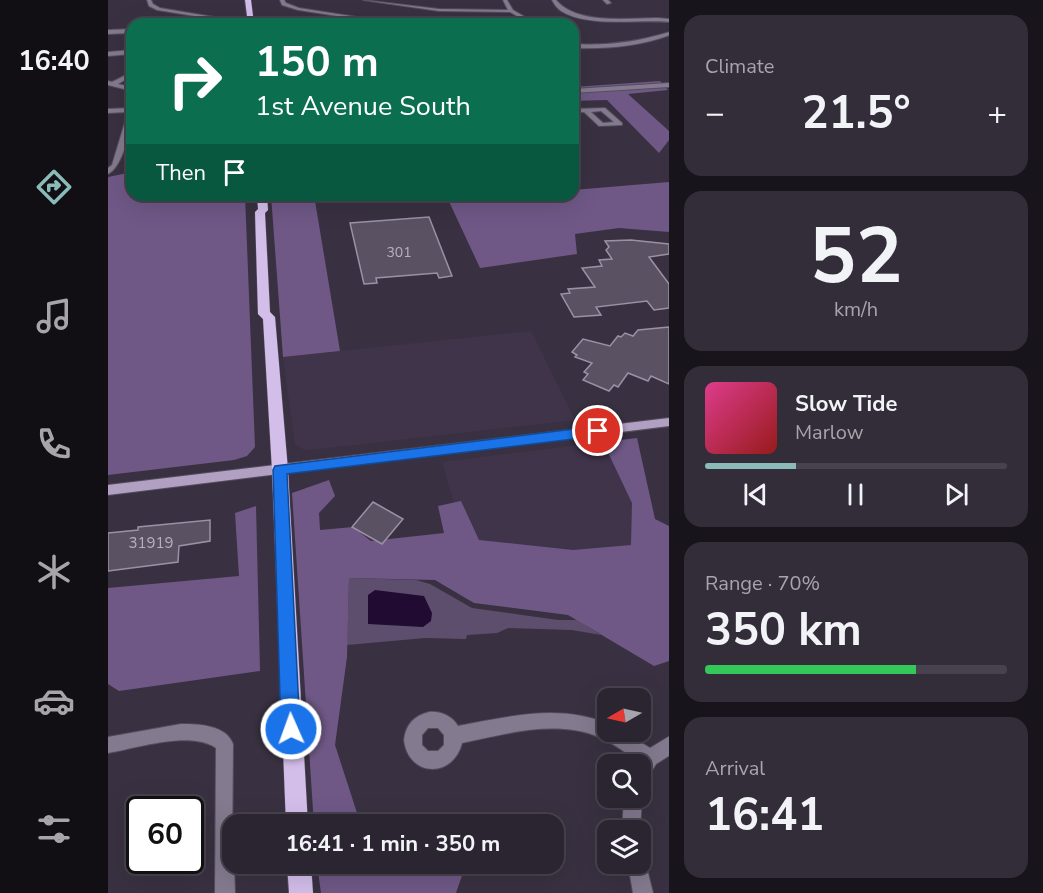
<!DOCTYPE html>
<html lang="en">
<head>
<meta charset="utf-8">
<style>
  body { margin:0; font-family:"Nunito Sans",sans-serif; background:#332d39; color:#f1f3f6; height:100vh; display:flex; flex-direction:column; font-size:22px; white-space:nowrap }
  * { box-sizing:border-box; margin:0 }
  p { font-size:20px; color:#a6a5ab }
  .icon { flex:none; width:33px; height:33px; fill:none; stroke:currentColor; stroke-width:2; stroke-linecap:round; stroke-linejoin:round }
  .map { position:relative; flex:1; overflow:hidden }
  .side { display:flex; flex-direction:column; gap:15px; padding:15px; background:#18141b; width:374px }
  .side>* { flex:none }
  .guide { position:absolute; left:18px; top:18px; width:453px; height:183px; border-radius:18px; box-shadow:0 6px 24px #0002,0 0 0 2px #47424d; background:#0b6e4f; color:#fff; overflow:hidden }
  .needle { width:39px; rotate:261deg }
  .tools { position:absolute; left:489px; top:688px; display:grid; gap:12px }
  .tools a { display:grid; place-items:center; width:54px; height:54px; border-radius:12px; background:#2b2531; box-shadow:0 6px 24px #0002,0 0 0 2px #47424d; font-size:30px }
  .speed { position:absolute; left:18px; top:796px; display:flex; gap:12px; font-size:30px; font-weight:700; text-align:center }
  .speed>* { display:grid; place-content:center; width:78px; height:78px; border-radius:50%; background:#2b2531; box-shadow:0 6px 24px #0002,0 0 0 2px #47424d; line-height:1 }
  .speed .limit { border:3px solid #111; border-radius:9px; background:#fff; color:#111 }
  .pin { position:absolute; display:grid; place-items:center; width:51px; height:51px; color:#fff; margin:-26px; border:3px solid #fff; border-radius:50%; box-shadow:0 2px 6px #0007 }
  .me { position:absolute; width:66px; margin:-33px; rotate:358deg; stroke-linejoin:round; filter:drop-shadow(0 0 4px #0008) }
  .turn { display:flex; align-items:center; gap:21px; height:126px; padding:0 30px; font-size:27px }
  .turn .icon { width:78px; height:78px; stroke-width:2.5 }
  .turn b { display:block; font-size:42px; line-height:51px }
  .then { display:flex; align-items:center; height:57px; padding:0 30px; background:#0003; gap:12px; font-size:22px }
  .big { font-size:45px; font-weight:700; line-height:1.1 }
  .side .card { flex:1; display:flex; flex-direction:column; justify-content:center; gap:9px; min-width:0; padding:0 21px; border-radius:18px; background:#332d39 }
  .side .dial { align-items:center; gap:0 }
  .dial b { font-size:78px; line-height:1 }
  .song { display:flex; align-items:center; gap:18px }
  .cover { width:72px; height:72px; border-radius:9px; background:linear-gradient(135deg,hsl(330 70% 55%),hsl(0 70% 35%)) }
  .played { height:6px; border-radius:3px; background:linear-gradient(90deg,#8bbbb9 30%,#47424d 30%) }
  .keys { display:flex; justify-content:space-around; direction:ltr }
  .heat { display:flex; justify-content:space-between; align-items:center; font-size:33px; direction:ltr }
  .charge { height:9px; border-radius:4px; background:linear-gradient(90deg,#34c759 70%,#47424d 0) }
  .trip { position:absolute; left:114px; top:814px; width:342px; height:60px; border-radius:18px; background:#2b2531; box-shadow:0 6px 24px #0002,0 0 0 2px #47424d; font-weight:700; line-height:60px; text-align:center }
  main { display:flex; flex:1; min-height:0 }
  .tabs { display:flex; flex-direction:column; width:108px; justify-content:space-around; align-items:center; background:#110f14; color:#a6a5ab }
  .tabs .icon { width:42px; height:42px }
  .tabs .current { color:#8bbbb9 }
  .tabs b { font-size:27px; color:#f1f3f6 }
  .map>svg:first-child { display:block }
  .built { fill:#40344b }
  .green { fill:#5e4e6d }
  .forest { fill:#6f5886 }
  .water { fill:#210b32 }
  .building { fill:#5a5263; stroke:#9b91a5; stroke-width:1.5 }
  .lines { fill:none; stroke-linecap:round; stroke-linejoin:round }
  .minor-casing { stroke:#554e5d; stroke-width:2 }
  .tertiary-casing { stroke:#554e5d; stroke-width:2 }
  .secondary-casing { stroke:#554e5d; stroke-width:2 }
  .primary-casing { stroke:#554e5d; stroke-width:1 }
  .minor { fill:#847a8f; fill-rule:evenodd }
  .tertiary { fill:#847a8f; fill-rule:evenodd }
  .secondary { fill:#b1a0c2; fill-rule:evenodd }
  .primary { fill:#d3beea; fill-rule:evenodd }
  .route { fill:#1a73e8; stroke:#114b97; stroke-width:1.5 }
  .labels { text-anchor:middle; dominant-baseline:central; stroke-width:6; stroke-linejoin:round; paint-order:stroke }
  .far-number-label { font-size:14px; fill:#b8b2be }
  .number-label { font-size:15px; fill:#b8b2be }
</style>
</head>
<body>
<main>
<nav class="tabs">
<b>16:40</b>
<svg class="icon current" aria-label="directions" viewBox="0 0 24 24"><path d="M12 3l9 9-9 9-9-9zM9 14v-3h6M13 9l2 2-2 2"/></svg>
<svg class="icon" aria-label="music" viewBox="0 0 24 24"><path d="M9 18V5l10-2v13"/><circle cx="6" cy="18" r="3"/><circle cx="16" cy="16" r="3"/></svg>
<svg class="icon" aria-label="phone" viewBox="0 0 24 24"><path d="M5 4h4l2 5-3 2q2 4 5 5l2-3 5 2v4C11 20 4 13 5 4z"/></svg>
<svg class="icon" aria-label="climate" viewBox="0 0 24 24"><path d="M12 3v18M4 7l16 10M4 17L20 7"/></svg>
<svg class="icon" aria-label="car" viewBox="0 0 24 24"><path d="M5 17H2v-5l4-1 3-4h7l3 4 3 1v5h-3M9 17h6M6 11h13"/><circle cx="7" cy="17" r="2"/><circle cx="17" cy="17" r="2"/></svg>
<svg class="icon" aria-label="filters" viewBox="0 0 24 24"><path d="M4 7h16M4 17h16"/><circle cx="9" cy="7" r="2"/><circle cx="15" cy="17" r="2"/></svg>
</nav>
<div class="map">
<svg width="562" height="893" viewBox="0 0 562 893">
  <rect width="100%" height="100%" fill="#393141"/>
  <g class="built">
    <path d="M423,331L467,420L202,450L195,449L187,444L175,357Z"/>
    <path d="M495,442L550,548L367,575L334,462Z"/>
  </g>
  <path class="green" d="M241,578L308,580L322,584L364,608L450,620H469L493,635L464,630L400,628L389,633L359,635L358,639L317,638L239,645Z"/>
  <g class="forest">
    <path d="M552,81L560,90L520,94L561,131V140L551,153L499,100L465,101V87Z"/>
    <path d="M24,172V195H137L147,447L139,456L126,460L0,475V177Z"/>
    <path d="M561,182V232L511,228L467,234L469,254L372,268L338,195H375L376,197L465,195V190Z"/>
    <path d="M163,195H206L232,351L175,357Z"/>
    <path d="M529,438L547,519L561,526V661L546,666L460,615L366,603L327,580L241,578L239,657L227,745L251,819L265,825H206L184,493L221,480L227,496L211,513L212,530L245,527L263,541L336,533L330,506L353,501L371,540L465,550L523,545L524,503L495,442Z"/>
    <path d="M148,506L152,671L11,691L0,684V588L131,576L127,513Z"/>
    <path d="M209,864H358L348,893H213Z"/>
  </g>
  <path class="water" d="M267,590L316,596L324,613L323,621L315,627L260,624V595Z"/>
  <g class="building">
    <path d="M321,217L344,276L331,278L329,273L268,278L269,283L256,284L242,223Z"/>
    <path d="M523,240L561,244V254L541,257L561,284V308L546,310L539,301L488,307L493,315L466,317L453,294L462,293L460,289L487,287L474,268L494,266L491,260L504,259L498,250L501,247L497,241Z"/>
    <path d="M561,327V384L543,376L540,381L520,373L510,387L506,385L501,391L475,380L480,374L476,372L484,363L467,357L469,355L464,352L475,339L502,346L510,336L513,337L517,333L525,336L530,330Z"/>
    <path d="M265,502L295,519L274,544L244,527Z"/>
    <path d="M102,520V541L71,546L70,562L0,571V533L30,530V527Z"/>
  </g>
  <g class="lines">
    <g class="minor-casing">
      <g id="minor">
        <path d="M39,0H43L45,4L52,8L106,17L113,21L112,24H108V22L105,19L49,10L41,6Z"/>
        <path d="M172,0H176L178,3L191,8L294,24H282L190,10L174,5Z"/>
        <path d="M255,0L331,9L400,10L395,0H399L405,10L429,24H423L402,12L331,11Z"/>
        <path d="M444,0H448C469,25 520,18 550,18L562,19V22C531,19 479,28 453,11C449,8 446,4 444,0Z"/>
        <path d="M495,0H500L503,3L499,4Z"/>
        <path d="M562,32V35C530,47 498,49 465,48V44C499,46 529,42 562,32Z"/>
        <path d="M24,50V54L0,56V52Z"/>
        <path d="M24,72V76L10,84L24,87V91L0,85V81L4,82Z"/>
        <path d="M24,106C24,124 16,166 0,174V168L4,165L20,112L0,113V109L21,108Z"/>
        <path d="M497,108L514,123V125L491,126L476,112L465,113V109ZM493,111L506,122L495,123L483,112Z"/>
        <path d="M321,712C333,711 344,716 350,726C399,717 451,703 500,724V732H516L542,748L562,736V755L548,764L538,780L532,783V765H528L530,761C518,753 505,743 491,737C448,719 397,734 354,743C345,779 300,777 296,740C298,724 306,716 321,712ZM320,728H330L336,735V745L330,751H320L314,745V735Z"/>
        <path d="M73,724C91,724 118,725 125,744L124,864H126L127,893H107L108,748C83,730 29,748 0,753V737Z"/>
        <path d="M532,795L534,798L532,831H514L516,798H532Z"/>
        <path d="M532,856L536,857L545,893H525L520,864H532Z"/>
      </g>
    </g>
    <g class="tertiary-casing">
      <g id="tertiary">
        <path d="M24,29V33L0,34V30Z"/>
        <path d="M562,83V87L465,93V89Z"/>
      </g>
    </g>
    <g class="secondary-casing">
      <path id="secondary" d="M562,418V426L0,495V485Z"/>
    </g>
    <g class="primary-casing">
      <g id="primary">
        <path d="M137,0H143L146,24H140Z"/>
        <path d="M149,195H159L160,210L157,213L162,312L167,317L180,470L200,825H178L164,470L155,319L150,314L147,212L150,209Z"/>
        <path d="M179,864H203L205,893H181Z"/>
      </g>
    </g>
    <use href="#minor" class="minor"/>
    <use href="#tertiary" class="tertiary"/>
    <use href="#secondary" class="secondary"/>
    <use href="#primary" class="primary"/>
  </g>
  <path class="route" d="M490,426L497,431L490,436L179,474L192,729L190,736L183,739L176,736L173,729L165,470L167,466Z"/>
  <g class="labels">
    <g class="far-number-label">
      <text x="291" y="252">301</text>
    </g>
    <g class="number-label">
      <text x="43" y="543">31919</text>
    </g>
  </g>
</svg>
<div class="tools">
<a><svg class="needle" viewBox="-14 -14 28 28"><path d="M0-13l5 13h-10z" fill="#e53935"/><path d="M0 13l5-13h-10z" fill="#a6a5ab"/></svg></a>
<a><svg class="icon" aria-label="search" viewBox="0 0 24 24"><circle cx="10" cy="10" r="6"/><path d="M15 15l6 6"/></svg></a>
<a><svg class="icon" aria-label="layers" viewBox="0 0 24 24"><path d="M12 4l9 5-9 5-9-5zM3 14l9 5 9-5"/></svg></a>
</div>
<div class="speed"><div class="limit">60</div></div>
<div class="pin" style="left:490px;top:431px;background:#d93025"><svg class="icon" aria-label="arrive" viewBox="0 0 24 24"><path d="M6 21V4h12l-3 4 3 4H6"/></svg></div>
<svg class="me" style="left:183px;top:729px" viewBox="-20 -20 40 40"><circle r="17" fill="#1a73e8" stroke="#fff" stroke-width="3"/><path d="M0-11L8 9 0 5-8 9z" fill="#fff"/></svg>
<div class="trip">16:41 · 1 min · 350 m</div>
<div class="guide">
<div class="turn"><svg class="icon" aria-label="right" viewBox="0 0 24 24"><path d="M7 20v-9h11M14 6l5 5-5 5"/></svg><div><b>150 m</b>1st Avenue South</div></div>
<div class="then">Then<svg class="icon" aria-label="arrive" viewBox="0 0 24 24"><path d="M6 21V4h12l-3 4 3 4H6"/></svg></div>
</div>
</div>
<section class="side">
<div class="card"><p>Climate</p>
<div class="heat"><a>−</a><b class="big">21.5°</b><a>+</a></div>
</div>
<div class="card dial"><b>52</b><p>km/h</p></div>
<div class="card">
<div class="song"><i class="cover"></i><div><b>Slow Tide</b><p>Marlow</p></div></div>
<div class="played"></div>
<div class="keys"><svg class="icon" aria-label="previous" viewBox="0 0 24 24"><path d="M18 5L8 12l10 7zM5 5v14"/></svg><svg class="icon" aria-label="pause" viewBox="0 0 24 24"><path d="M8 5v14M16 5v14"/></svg><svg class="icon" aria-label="next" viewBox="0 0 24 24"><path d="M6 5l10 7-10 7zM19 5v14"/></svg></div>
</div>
<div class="card"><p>Range · 70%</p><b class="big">350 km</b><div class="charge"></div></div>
<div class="card"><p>Arrival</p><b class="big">16:41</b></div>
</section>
</main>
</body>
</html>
